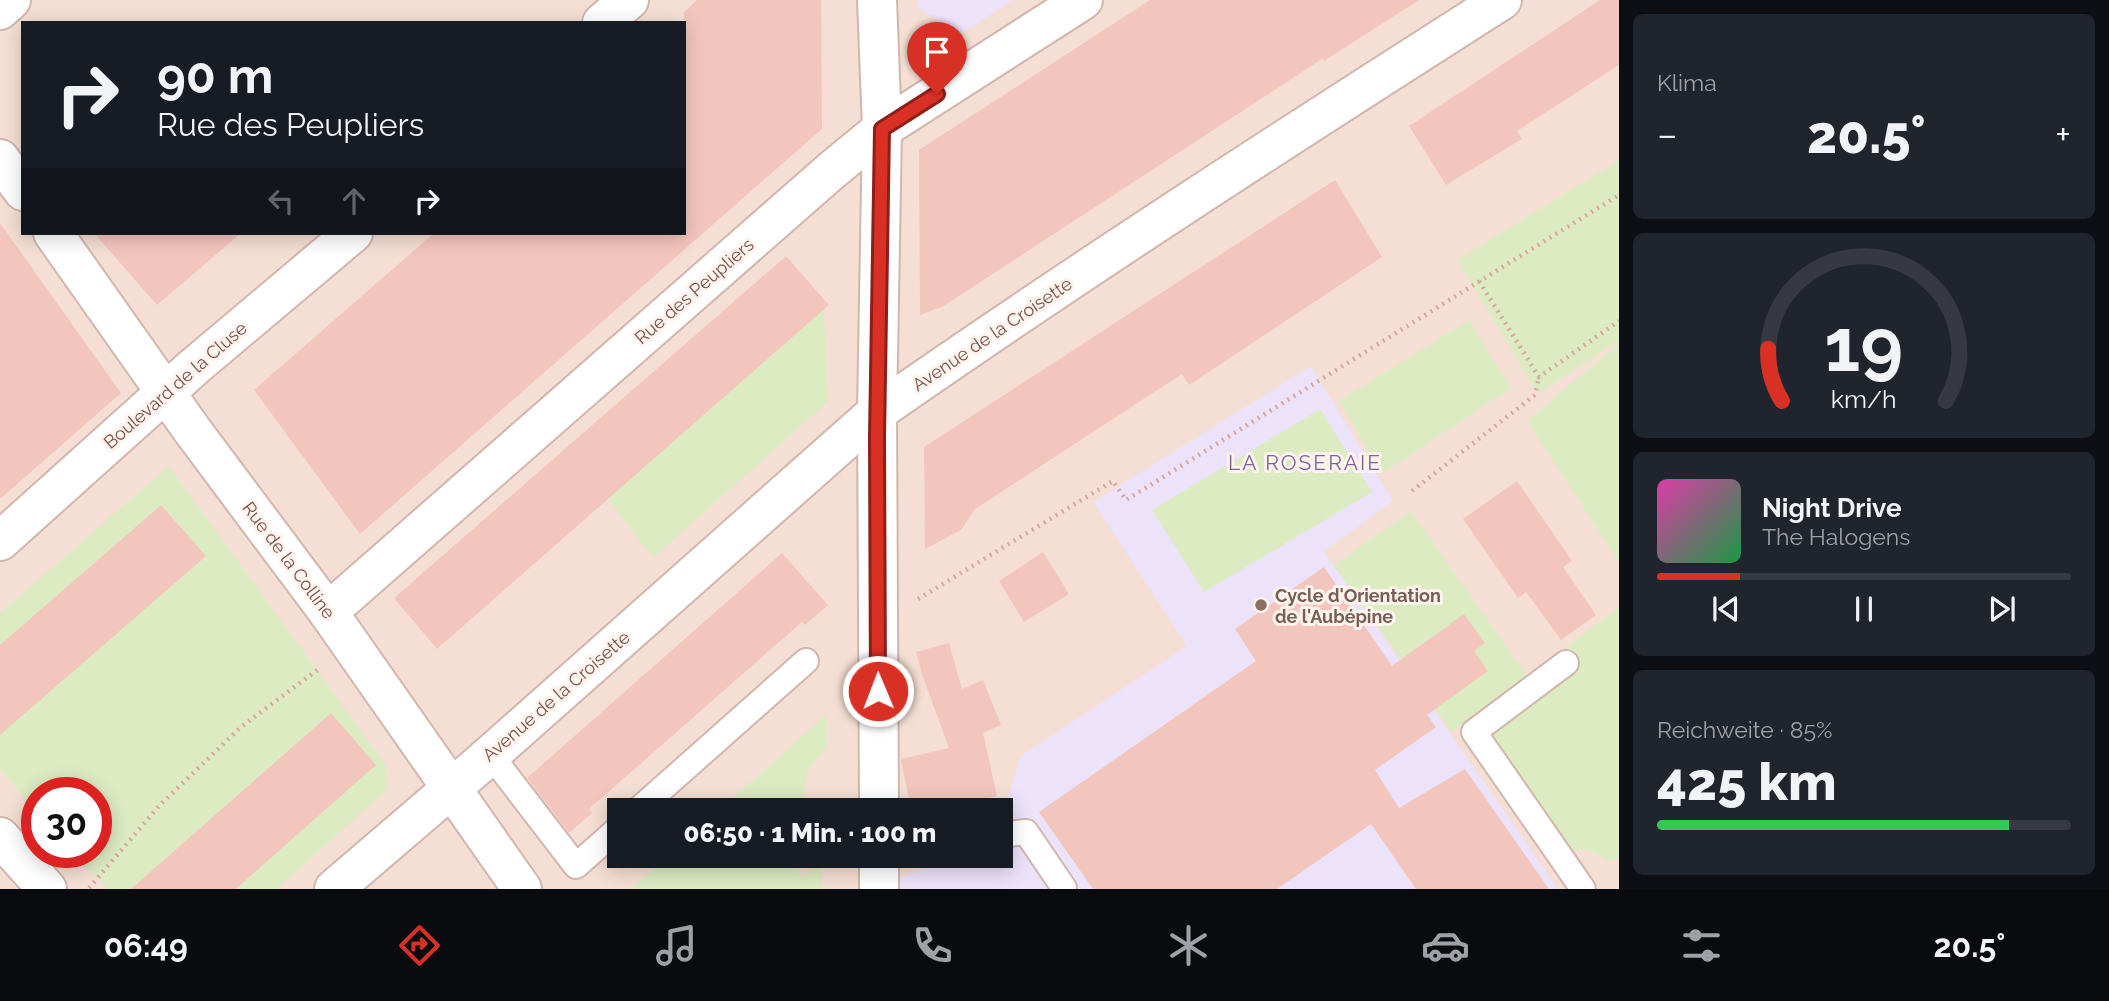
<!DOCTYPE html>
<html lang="de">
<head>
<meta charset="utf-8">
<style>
  body { margin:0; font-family:Raleway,sans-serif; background:#20242c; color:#f1f3f6; height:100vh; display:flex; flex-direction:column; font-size:26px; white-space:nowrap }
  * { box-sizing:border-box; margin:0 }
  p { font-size:23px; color:#9ea1a6 }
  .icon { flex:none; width:38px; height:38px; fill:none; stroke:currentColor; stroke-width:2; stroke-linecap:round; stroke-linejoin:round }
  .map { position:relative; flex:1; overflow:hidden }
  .side { display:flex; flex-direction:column; gap:14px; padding:14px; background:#0d0f14; width:490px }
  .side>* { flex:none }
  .hud { position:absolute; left:21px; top:21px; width:665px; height:214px; border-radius:0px; box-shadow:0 4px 18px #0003; background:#171b24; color:#f1f3f6; overflow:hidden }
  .speed { position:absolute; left:21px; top:777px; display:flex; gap:14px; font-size:35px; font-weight:700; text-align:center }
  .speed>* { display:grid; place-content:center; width:91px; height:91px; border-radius:50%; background:#171b24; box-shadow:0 4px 18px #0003; line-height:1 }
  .speed .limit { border:10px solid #d22; background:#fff; color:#111 }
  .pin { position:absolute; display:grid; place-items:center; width:60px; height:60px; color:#fff; margin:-72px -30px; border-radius:50% 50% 50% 0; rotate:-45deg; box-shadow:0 0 7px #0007 }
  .pin .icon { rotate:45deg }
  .me { position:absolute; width:77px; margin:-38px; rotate:359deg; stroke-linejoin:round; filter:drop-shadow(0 0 5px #0008) }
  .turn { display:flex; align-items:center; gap:24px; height:147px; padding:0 21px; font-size:32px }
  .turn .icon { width:91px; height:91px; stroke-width:2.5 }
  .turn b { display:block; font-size:49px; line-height:60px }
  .lanes { display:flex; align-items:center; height:66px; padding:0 21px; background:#0003; justify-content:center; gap:35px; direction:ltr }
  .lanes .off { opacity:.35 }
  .big { font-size:52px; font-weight:800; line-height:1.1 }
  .side .widget { flex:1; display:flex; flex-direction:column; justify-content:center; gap:10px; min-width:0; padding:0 24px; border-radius:10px; background:#20242c }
  .side .dial { align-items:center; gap:0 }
  .dial svg { height:182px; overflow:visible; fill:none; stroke:#363941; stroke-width:7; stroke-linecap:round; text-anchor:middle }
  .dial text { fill:#f1f3f6; stroke:none }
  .song { display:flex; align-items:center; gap:21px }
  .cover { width:84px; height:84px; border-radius:10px; background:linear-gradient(135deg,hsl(320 70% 55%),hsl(140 70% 35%)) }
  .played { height:7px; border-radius:4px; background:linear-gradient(90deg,#d93025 20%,#363941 20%) }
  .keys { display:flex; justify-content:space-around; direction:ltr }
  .heat { display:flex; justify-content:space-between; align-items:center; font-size:38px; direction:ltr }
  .charge { height:10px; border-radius:5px; background:linear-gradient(90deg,#34c759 85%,#363941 0) }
  .trip { position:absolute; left:607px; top:798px; width:406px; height:70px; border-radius:0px; background:#171b24; box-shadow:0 4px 18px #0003; font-weight:800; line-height:70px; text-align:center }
  .tabs { display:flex; height:112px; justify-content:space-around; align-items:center; background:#090b0e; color:#9ea1a6 }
  .tabs .icon { width:49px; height:49px }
  .tabs .selected { color:#d93025 }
  .tabs b { font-size:32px; color:#f1f3f6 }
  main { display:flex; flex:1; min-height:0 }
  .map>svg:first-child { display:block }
  .residential { fill:#f5dfd4; fill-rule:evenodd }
  .education { fill:#ece2f9 }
  .green { fill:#ddebc3 }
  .building { fill:#f3c6bd }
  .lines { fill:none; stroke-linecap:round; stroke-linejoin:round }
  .service-casing { stroke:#d1b6ae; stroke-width:28 }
  .minor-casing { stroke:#d1b6ae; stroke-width:42 }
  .tertiary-casing { stroke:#d1b6ae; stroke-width:42 }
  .path { stroke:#d8a99f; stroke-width:4.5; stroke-dasharray:2 5; stroke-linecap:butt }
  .service { stroke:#fff; stroke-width:24 }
  .minor { stroke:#fff; stroke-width:38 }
  .tertiary { stroke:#fff; stroke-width:38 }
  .route-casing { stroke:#8d1f18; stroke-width:18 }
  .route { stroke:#d93025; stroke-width:12 }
  .education-dot { fill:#8d6e63; stroke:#fff4ed; stroke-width:2.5 }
  .labels { text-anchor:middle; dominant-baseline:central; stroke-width:6; stroke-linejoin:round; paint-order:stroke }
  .street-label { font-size:18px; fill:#77504a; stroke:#fff4ed }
  .education-label { font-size:18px; font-weight:bold; fill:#785e54; stroke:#fff4ed; text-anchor:start }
  .quarter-label { font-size:21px; letter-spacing:2px; fill:#7d659b; stroke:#fff4ed }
</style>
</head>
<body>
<main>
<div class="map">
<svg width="1619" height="889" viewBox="0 0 1619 889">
  <rect width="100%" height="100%" fill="#fdefe6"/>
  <path class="residential" d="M0,0H1619V889H0ZM23,23H684V233H23ZM37,793H96V852H37ZM620,810H1001V856H620Z"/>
  <g class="education">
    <path d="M918,0H1013L962,33L918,9Z"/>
    <path d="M1311,366L1393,501L1324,551L1558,889H895L894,880L924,869V856H1001V811L1004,810L1021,756L1187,646L1093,502Z"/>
  </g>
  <g class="green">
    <path d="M1619,160V341L1538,394L1457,260Z"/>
    <path d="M824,309L828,402L653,558L608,499Z"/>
    <path d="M1469,320L1511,388L1382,474L1339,401Z"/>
    <path d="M1619,344V562L1527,421Z"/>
    <path d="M1320,409L1372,492L1204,592L1152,510Z"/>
    <path d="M169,466L386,765L388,789L277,889H108L71,852H96V793H37V813L0,769V613Z"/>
    <path d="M1411,511L1527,676L1452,732L1334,565Z"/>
    <path d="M1619,607V857L1611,862L1590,850H1567L1490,742L1494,731L1572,671L1557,654Z"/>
    <path d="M827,714V747L810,767L804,788L803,810H719Z"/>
    <path d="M669,856H788L802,877L821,861L822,887L828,889H631Z"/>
  </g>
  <g class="building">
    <path d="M697,0H821L822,129L360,534L254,390L434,233H684V12Z"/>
    <path d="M1150,0H1419L1324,61L1322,59L942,307L920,315L919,150Z"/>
    <path d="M1600,0H1619V65L1517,131L1522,139L1446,185L1409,126Z"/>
    <path d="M1335,180L1382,257L1189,385L1182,374L975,509L961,530L925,549L924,447Z"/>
    <path d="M0,223L121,393L0,499Z"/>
    <path d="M94,233H241L157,305Z"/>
    <path d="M786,256L829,305L437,649L394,598Z"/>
    <path d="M1517,481L1572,561L1563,567L1596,615L1561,640L1526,592L1518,598L1463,519Z"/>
    <path d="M161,505L206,556L0,735V645Z"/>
    <path d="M1043,552L1069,594L1024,622L999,581Z"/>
    <path d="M782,553L828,605L805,625L802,622L589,809L592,813L569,833L527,778Z"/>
    <path d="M1324,567L1392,666L1464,614L1485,643L1474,651L1488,671L1427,715L1436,727L1375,770L1399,808L1465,769L1549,889H1416L1371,824L1277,889H1093L1039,812L1256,661L1235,629Z"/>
    <path d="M949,643L962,689L983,680L1001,725L983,733L997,796L929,810H911L901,759L949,748L922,674L916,652Z"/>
    <path d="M331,713L376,765L282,848L236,889H131Z"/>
  </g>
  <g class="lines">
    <g class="service-casing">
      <g id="service">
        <path d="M1566,663L1474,732L1583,889"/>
        <path d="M490,754L576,866L620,827"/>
        <path d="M638,810L806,661"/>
        <path d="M1001,835L1026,832L1064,888"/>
      </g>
    </g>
    <g class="minor-casing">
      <g id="minor">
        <path d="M877,0L882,129L877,412L879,810"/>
        <path d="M0,10L11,0"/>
        <path d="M0,159L23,191"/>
        <path d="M53,233L192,430L328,612L522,889"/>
        <path d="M328,612L831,171L882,129L1083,0"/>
        <path d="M334,889L481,763L877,412C1082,269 1292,134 1502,0"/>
        <path d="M879,889V856"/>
      </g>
    </g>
    <g class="tertiary-casing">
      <g id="tertiary">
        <path d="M602,23L629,0"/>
        <path d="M0,541L195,366L353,233"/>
        <path d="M0,837L47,889"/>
      </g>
    </g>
    <g class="path">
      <path d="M1479,281L1539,377L1619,321"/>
      <path d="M1412,491L1535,395L1539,377"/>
      <path d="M918,599L1113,481L1126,500L1619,195"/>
      <path d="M89,888L159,806L241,727L320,668"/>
    </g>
    <use href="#service" class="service"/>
    <use href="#minor" class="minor"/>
    <use href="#tertiary" class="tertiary"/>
  </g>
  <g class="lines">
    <g class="route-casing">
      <path id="route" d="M878,691L877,437L882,129L937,94"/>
    </g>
    <use href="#route" class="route"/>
  </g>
  <circle class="education-dot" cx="1261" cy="605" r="7"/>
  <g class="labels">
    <g class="street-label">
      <text transform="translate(694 291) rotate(-41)">Rue des Peupliers</text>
      <text transform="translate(992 334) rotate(-34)">Avenue de la Croisette</text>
      <text transform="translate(175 385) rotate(-41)">Boulevard de la Cluse</text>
      <text transform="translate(289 560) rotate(53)">Rue de la Colline</text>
      <text transform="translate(556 696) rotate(-41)">Avenue de la Croisette</text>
    </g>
    <g class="education-label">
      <text x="1275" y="595">Cycle d'Orientation<tspan x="1275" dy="21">de l'Aubépine</tspan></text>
    </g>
    <g class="quarter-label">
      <text x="1305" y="462">LA ROSERAIE</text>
    </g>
  </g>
</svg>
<div class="speed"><div class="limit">30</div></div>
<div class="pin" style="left:937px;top:94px;background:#d93025"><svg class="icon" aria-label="arrive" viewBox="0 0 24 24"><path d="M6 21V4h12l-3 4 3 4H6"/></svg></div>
<svg class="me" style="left:878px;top:691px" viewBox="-20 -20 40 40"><circle r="17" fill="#d93025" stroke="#fff" stroke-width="3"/><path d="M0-11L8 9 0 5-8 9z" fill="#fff"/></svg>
<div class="trip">06:50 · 1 Min. · 100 m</div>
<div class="hud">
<div class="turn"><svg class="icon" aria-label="right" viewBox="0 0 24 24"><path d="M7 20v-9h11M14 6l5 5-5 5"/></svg><div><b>90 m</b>Rue des Peupliers</div></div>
<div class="lanes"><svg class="icon off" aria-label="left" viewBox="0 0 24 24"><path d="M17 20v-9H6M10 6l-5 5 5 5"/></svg><svg class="icon off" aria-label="ahead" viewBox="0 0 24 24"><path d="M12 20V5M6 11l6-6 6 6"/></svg><svg class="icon" aria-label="right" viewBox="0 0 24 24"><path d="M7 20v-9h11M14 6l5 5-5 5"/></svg></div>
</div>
</div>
<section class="side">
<div class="widget"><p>Klima</p>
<div class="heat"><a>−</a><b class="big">20.5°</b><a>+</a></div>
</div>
<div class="widget dial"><svg viewBox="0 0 100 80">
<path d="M14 69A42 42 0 1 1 86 69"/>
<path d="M14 69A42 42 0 0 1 8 46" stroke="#d93025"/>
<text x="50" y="56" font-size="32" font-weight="700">19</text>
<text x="50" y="72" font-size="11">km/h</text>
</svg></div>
<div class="widget">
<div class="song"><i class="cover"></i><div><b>Night Drive</b><p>The Halogens</p></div></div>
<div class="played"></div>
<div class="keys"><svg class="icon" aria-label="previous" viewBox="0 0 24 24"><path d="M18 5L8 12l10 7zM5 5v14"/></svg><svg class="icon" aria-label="pause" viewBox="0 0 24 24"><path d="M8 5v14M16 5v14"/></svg><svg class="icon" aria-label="next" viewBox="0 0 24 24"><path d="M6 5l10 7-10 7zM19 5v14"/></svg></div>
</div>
<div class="widget"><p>Reichweite · 85%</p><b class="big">425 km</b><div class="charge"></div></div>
</section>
</main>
<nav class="tabs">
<b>06:49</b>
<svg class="icon selected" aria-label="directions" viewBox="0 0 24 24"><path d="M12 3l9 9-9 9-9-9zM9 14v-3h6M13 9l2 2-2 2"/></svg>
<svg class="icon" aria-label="music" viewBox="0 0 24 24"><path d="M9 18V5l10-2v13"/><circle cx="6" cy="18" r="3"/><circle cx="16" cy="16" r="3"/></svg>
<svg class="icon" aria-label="phone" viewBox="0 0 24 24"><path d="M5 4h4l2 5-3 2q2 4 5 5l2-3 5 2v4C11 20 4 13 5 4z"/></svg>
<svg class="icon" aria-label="climate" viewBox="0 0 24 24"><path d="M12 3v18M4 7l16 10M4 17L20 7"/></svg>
<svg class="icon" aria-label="car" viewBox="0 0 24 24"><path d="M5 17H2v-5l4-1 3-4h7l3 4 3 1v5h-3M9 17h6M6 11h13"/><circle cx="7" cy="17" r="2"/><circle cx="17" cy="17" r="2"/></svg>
<svg class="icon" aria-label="filters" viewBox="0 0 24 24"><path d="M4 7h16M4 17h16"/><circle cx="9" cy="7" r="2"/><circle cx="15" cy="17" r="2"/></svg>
<b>20.5°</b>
</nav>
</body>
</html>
